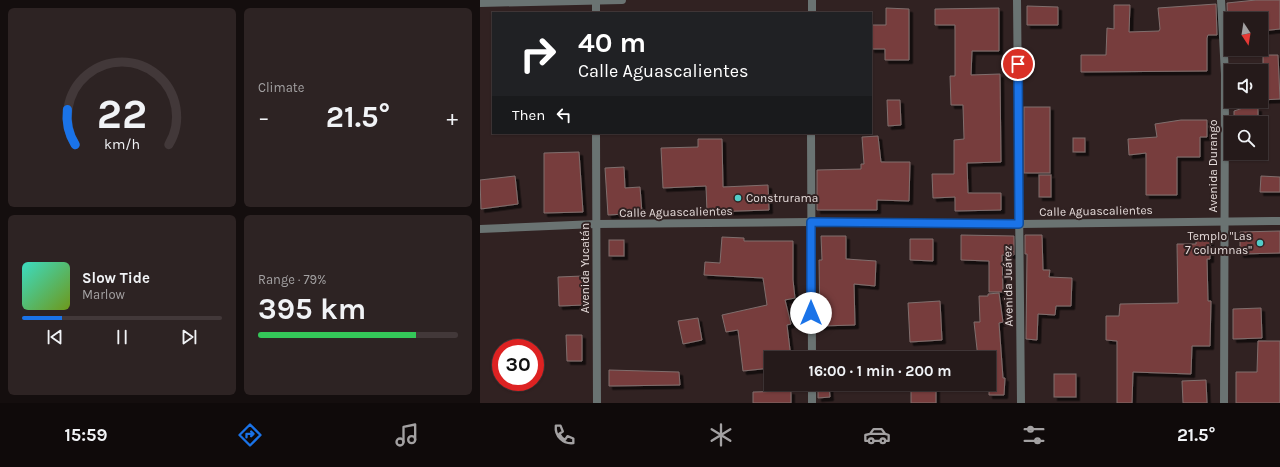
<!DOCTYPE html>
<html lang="en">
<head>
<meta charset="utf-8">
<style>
  body { margin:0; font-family:Karla,sans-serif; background:#2d2323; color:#f1f3f6; height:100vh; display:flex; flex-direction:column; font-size:15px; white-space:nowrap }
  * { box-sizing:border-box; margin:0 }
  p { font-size:13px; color:#a3a1a2 }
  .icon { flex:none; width:22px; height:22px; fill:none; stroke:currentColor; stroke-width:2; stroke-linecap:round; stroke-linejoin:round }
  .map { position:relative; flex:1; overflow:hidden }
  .drawer { display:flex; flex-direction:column; gap:8px; padding:8px; background:#140e0e; width:480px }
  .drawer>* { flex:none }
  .banner { position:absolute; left:12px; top:12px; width:380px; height:122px; border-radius:0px; box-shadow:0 1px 3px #0004,0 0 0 1px #423839; background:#202124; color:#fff; overflow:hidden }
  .needle { width:26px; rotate:168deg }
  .tools { position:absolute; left:744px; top:12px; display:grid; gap:8px }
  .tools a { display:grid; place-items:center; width:44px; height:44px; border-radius:0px; background:#251a1a; box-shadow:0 1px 3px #0004,0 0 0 1px #423839; font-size:20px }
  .speed { position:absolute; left:12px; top:339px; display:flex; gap:8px; font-size:20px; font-weight:700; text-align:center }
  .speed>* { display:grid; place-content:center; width:52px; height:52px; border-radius:50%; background:#251a1a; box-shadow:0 1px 3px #0004,0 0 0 1px #423839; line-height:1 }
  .speed .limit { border:6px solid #d22; background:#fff; color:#111 }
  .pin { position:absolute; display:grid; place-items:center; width:34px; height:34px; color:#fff; margin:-17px; border:2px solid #fff; border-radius:50%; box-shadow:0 1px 4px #0007 }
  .me { position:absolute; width:44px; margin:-22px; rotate:0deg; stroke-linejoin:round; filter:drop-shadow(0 0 3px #0008) }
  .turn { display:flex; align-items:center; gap:14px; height:84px; padding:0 20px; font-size:18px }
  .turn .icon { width:52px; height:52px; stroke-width:2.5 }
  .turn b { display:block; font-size:28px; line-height:34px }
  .then { display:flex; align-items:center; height:38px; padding:0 20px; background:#0003; gap:8px; font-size:15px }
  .big { font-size:30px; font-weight:700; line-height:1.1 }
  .drawer .card { flex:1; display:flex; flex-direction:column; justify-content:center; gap:6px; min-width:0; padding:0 14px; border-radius:6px; background:#2d2323 }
  .drawer .dial { align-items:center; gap:0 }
  .dial svg { height:104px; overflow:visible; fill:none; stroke:#423839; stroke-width:7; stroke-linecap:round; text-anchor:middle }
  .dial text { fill:#f1f3f6; stroke:none }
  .song { display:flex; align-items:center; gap:12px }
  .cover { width:48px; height:48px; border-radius:6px; background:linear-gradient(135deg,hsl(170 70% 55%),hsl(80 70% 35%)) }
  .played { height:4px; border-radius:2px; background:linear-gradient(90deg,#1a73e8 20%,#423839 20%) }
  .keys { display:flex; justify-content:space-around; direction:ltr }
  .heat { display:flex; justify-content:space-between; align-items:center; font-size:22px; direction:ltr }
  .charge { height:6px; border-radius:3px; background:linear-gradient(90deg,#34c759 79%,#423839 0) }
  .drawer .tiles { flex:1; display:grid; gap:8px; grid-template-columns:repeat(2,1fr) }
  .trip { position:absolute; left:284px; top:351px; width:232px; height:40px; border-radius:0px; background:#251a1a; box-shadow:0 1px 3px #0004,0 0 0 1px #423839; font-weight:700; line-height:40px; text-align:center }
  .menu { display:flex; height:64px; justify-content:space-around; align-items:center; background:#0f0a0a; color:#a3a1a2 }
  .menu .icon { width:28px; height:28px }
  .menu .on { color:#1a73e8 }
  .menu b { font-size:18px; color:#f1f3f6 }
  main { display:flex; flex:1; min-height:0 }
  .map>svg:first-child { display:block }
  .building { fill:#773e3d; stroke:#806e6d; filter:url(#shadow) }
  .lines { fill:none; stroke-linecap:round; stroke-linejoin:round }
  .street { stroke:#6a7372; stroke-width:8 }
  .route-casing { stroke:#114b97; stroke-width:10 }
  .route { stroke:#1a73e8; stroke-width:7 }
  .poi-dot { fill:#53cdc9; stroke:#312222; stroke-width:1.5 }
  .labels { text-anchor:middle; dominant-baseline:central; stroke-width:4; stroke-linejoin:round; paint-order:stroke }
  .street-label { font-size:12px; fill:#e6dcdb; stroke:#312222 }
  .poi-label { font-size:12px; fill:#e6dcdb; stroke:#312222; text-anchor:start }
</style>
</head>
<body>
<main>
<section class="drawer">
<div class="tiles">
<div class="card dial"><svg viewBox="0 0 100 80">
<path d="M14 69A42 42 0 1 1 86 69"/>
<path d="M14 69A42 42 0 0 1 8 42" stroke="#1a73e8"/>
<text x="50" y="56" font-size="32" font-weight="700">22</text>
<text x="50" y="72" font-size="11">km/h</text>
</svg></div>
<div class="card"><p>Climate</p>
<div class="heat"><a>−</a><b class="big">21.5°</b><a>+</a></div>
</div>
<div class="card">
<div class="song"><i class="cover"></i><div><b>Slow Tide</b><p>Marlow</p></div></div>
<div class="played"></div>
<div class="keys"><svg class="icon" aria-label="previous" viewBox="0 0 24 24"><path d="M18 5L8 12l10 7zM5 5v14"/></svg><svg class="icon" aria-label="pause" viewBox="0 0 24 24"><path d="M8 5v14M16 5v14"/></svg><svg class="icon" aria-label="next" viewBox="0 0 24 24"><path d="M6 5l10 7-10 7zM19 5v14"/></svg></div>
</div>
<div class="card"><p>Range · 79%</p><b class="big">395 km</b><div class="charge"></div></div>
</div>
</section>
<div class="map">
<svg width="800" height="403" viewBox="0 0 800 403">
  <defs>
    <filter id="shadow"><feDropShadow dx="3.5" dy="3.5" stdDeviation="0" flood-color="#0009"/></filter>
  </defs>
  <rect width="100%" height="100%" fill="#312222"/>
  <g class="building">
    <path d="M776,0H800V29L781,31V19H751V33L748,34L747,3Z"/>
    <path d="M736,4L737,35H728L727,38V71L601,72V55H626L627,28L634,29V5H650L649,32L679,31L680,29L678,8Z"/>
    <path d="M547,6L578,7V25H547Z"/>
    <path d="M406,8L429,9V60H405V49H391V25H406Z"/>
    <path d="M519,8V51H492L491,75L520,74L521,162L487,163L488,193H521V210L475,211V197L453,198L452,174H474V140L484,139L483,105H471L470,76H475V25H455V9Z"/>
    <path d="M783,55H798L800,99L781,100V87H783Z"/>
    <path d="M407,100H420L421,125L408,126Z"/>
    <rect x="544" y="107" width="26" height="66"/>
    <path d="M763,108H778V123H754V111Z"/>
    <path d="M701,120H727V137H720V157H697V195H666V153L649,155L648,139L677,137L675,124Z"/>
    <path d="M398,136L401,162H430L429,201L397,200V210H337V170L381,169V164H384L382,137Z"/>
    <rect x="593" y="138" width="12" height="14"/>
    <path d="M218,139H242L243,187L288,185L289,210L227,212L226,186L183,188L181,148L218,147Z"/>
    <path d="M99,152L103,212L64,213V153Z"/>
    <path d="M144,167L145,188L160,187L162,213L128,215L125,168Z"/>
    <rect x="559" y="175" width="12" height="22"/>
    <path d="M35,176L38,204L1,209L0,180Z"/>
    <path d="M781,176L800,177V192H780Z"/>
    <path d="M800,231V253L760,254V232Z"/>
    <path d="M481,235L534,236V255H522L523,292H509V261L481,260Z"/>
    <path d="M545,235H562L563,270H570L569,277L592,278L591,306H576L575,315L558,314L557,340L546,339L547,254H545Z"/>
    <path d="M341,236H366V259L396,261L395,286L374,284L375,325L340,326L339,260H342Z"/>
    <path d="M716,236H730V259H727L728,301H731L730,346H712L711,374L653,372L652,403H637V341L626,340V316H639L640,304L698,303L697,244H716Z"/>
    <path d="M242,237L264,238V241H313V280L315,298L305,300L311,324L307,325L311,358H291V368L263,371L258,330L246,332L242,315L287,305L283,278L224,275L225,262L240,263Z"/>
    <path d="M430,239H453V261L430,260Z"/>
    <rect x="129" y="240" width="15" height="16"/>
    <path d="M103,276L104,305L79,306L78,277Z"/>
    <path d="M519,293L523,322L519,323L523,378H525L524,395H509V358H498L494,322H500L499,296H508V294Z"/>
    <path d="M460,301L462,340L430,342L428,303Z"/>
    <path d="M781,308L782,338L753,339V309Z"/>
    <path d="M218,318L222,340L203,344L198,321Z"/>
    <path d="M86,335H102V361H87Z"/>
    <path d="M778,341H800V403H756V372H777Z"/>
    <path d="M129,370L199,372L200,385L129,386Z"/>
    <rect x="574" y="374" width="22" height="23"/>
    <path d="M726,380L727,403H703L702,381Z"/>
    <path d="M349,384L350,397L338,398V385Z"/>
    <rect x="431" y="384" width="25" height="19"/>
    <path d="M311,391V403H273V392Z"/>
  </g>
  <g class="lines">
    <g class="street">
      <path d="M537,0L541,403"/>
      <path d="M741,0L745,74L744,403"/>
      <path d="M0,3L142,0"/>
      <path d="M116,13V0"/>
      <path d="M332,13V0"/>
      <path d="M116,133L117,403"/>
      <path d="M331,133L332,358"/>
      <path d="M0,229L116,224L331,222L539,224L800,221"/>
      <path d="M332,384V403"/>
    </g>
  </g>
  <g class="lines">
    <g class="route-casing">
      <path id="route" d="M331,313V222L539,224L538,64"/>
    </g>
    <use href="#route" class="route"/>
  </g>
  <g class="poi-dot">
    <circle cx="258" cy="198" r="4"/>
    <circle cx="780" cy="243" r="4"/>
  </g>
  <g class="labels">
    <g class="street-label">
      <text transform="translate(733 166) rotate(-90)">Avenida Durango</text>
      <text transform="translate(616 211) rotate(-1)">Calle Aguascalientes</text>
      <text transform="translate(196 212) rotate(-1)">Calle Aguascalientes</text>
      <text transform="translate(105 268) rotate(-90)">Avenida Yucatán</text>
      <text transform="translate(528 286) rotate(-91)">Avenida Juárez</text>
    </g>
    <g class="poi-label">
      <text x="266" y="198">Construrama</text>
      <text x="772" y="236" text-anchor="end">Templo "Las<tspan x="772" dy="14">7 columnas"</tspan></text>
    </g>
  </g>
</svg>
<div class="tools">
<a><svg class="needle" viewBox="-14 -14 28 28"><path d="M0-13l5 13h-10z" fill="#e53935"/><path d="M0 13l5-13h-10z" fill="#a3a1a2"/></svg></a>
<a><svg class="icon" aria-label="sound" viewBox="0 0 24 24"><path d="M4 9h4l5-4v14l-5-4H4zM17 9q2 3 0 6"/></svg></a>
<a><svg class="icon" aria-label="search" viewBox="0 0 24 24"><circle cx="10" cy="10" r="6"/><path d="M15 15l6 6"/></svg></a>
</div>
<div class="speed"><div class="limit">30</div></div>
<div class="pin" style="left:538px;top:64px;background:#d93025"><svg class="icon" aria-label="arrive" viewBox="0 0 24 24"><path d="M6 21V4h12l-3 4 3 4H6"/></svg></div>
<svg class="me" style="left:331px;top:313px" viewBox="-20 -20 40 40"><circle r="19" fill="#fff"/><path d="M0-13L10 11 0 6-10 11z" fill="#1a73e8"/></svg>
<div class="trip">16:00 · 1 min · 200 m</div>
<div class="banner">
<div class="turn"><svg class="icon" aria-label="right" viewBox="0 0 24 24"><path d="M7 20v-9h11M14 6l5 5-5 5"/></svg><div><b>40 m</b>Calle Aguascalientes</div></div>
<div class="then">Then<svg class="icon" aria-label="left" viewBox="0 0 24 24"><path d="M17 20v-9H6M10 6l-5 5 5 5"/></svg></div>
</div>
</div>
</main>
<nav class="menu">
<b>15:59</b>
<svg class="icon on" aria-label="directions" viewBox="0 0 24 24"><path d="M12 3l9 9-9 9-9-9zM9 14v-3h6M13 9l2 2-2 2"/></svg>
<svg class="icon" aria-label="music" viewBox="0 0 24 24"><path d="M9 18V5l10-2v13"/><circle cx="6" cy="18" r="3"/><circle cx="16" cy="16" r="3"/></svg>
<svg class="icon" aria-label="phone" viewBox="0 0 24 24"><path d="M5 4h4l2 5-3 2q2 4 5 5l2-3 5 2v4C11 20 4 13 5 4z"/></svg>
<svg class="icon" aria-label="climate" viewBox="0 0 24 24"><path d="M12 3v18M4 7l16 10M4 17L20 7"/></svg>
<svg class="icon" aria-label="car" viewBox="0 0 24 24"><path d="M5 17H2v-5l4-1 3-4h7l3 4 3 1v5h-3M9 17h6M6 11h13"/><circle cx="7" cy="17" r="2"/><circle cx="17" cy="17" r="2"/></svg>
<svg class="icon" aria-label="filters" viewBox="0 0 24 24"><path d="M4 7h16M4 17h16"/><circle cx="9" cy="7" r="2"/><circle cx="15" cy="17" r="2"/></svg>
<b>21.5°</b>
</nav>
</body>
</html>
